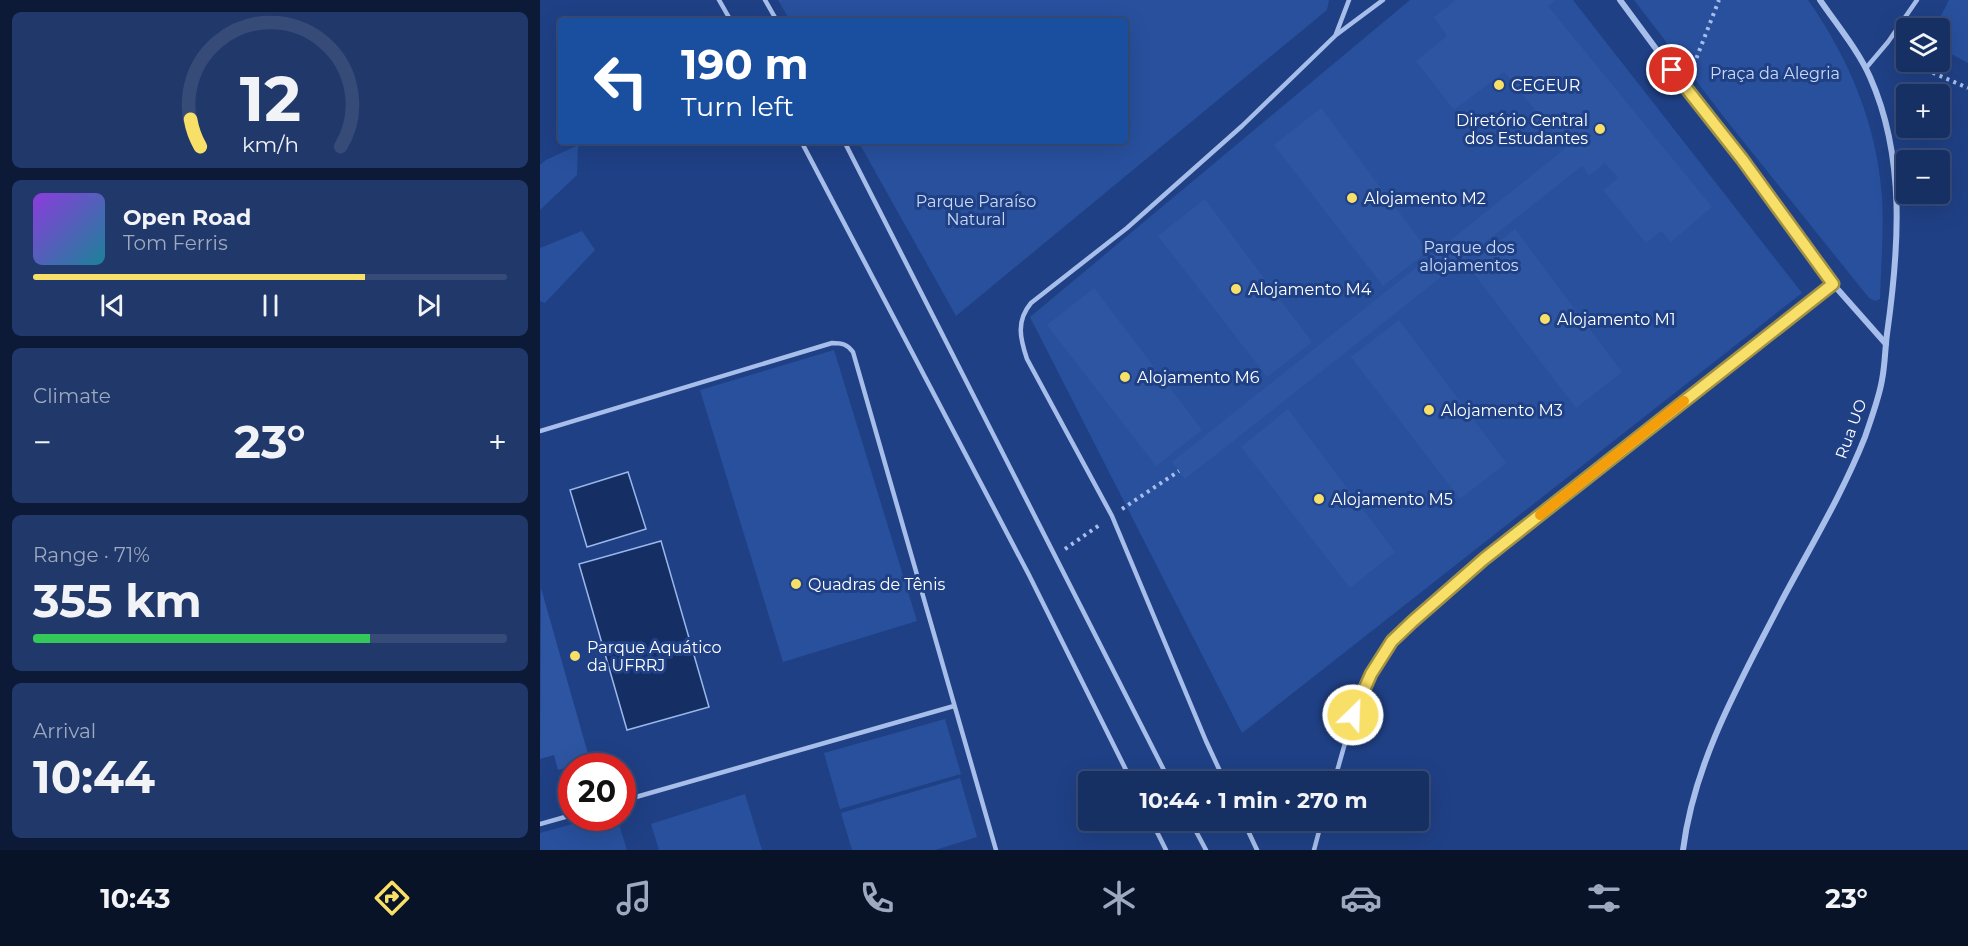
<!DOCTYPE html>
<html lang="en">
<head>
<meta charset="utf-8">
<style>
  body { margin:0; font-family:Montserrat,sans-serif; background:#20386a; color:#f1f3f6; height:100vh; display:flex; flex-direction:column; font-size:22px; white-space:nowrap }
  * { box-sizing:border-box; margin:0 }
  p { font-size:20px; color:#9ea9bf }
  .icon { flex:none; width:33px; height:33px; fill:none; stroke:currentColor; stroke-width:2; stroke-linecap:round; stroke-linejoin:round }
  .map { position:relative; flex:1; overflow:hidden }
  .details { display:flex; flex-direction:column; gap:12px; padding:12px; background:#0d1a37; width:540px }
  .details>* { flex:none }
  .hud { position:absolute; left:18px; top:18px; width:570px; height:126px; border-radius:6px; box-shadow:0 6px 24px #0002,0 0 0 2px #364b78; background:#1a4fa0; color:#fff; overflow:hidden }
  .tools { position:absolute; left:1356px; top:18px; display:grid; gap:12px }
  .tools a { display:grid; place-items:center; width:54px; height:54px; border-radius:6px; background:#173064; box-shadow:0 6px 24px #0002,0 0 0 2px #364b78; font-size:30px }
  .speed { position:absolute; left:18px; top:753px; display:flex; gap:12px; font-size:30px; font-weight:700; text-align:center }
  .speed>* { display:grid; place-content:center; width:78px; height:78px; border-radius:50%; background:#173064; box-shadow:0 6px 24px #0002,0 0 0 2px #364b78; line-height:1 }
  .speed .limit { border:9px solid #d22; background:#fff; color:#111 }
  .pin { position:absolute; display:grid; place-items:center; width:51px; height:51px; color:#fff; margin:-26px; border:3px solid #fff; border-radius:50%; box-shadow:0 2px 6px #0007 }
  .me { position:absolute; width:66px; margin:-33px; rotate:24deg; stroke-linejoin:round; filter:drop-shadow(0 0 4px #0008) }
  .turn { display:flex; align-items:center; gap:21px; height:126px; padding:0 24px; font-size:27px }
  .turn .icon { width:78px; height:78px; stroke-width:2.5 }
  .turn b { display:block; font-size:42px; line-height:51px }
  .big { font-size:45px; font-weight:700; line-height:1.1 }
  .details .widget { flex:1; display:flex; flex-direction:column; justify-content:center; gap:9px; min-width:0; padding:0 21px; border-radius:9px; background:#20386a }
  .details .dial { align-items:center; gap:0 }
  .dial svg { height:156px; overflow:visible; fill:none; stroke:#364b78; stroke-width:7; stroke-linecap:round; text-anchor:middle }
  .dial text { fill:#f1f3f6; stroke:none }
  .song { display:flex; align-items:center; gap:18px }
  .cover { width:72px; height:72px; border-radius:9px; background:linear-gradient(135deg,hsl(270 70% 55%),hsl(190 70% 35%)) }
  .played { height:6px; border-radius:3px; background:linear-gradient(90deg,#f8df67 70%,#364b78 70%) }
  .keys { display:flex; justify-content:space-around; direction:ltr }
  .heat { display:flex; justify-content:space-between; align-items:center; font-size:33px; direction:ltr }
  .charge { height:9px; border-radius:4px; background:linear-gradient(90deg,#34c759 71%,#364b78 0) }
  .trip { position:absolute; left:538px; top:771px; width:351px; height:60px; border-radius:6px; background:#173064; box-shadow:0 6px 24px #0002,0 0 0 2px #364b78; font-weight:700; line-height:60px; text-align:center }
  .dock { display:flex; height:96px; justify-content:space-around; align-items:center; background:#091328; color:#9ea9bf }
  .dock .icon { width:42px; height:42px }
  .dock .selected { color:#f8df67 }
  .dock b { font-size:27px; color:#f1f3f6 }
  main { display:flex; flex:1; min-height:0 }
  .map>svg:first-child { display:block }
  .green { fill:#28509d }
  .water { fill:#152e64; stroke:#9ab7eb; stroke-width:1.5 }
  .building { fill:#2e55a2 }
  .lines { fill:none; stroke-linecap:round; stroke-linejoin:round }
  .path { stroke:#a7beea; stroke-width:4; stroke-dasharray:3 4.5; stroke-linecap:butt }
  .lane { stroke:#a7beea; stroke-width:4.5 }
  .street { stroke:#a7beea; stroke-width:6 }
  .route-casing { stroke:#a19143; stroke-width:15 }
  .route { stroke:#f8df67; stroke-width:10 }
  .slow { stroke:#f59e0b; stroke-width:10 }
  .poi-dot { fill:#f8df67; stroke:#1f4085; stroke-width:2 }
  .labels { text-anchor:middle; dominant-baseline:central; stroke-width:6; stroke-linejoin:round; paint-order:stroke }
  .park-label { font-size:16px; fill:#cbdaf7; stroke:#1f4085 }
  .poi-label { font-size:16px; fill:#fff; stroke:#1f4085; text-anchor:start }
  .street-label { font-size:16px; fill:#fff; stroke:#1f4085 }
</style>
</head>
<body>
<main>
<section class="details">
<div class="widget dial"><svg viewBox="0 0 100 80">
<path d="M14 69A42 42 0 1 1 86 69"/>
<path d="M14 69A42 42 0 0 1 9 55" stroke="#f8df67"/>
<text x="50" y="56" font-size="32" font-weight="700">12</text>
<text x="50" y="72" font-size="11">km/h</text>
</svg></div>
<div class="widget">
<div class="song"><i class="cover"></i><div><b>Open Road</b><p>Tom Ferris</p></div></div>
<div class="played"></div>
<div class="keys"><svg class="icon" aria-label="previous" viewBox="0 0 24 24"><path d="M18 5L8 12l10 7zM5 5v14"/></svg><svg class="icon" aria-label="pause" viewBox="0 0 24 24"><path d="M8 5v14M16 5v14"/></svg><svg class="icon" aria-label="next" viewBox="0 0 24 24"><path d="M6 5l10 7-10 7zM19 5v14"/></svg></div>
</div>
<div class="widget"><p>Climate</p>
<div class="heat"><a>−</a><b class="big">23°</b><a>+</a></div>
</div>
<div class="widget"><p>Range · 71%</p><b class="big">355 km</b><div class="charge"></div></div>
<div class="widget"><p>Arrival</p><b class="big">10:44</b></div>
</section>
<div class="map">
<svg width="1428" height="850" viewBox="0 0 1428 850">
  <rect width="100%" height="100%" fill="#1f4085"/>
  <g class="green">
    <path d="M238,0H789L787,10L416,316L318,141H585V21H250Z"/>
    <path d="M870,0H1033L1262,293L702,733L490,317Z"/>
    <path d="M1094,0H1268C1309,58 1337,125 1342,197C1344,230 1341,265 1340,299L1335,301L1329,298L1187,121Z"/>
    <path d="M1409,0H1428V63L1400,48V28H1395Z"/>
    <path d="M38,145L37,175L0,210V165L6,160Z"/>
    <path d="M42,231L55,250L5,303L0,301V248Z"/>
    <path d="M294,350L377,621L243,662L160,390Z"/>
    <path d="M405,719L421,774L300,809L284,753Z"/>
    <path d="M420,778L437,837L395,850H312L301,813Z"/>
    <path d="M205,794L222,850H119L111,824Z"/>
    <path d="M54,818H77L87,850H0V833Z"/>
  </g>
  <g class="water">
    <path d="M88,472L106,529L47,547L30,490Z"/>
    <path d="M121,541L169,707L87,730L39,564Z"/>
  </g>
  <g class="building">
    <path d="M916,0H1015L1008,6L1172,207L1131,242L1121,231L1106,243L1063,190L1078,178L1065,163L1049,176L1042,166L645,479L632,462L1026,148L964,72L914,110L876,61L907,36L894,17Z"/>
    <path d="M781,108L888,251L843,286L734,145Z"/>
    <path d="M665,199L772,342L727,377L618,236Z"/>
    <path d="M975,229L1082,372L1036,408L928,266Z"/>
    <path d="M554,288L662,430L616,466L507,325Z"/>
    <path d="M859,320L966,463L920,499L811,357Z"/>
    <path d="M748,409L855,552L810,588L701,447Z"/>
    <path d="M1,588L50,761L18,770L14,755L0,759Z"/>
  </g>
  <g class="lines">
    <g class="path">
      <path d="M1358,51L1366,57"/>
      <path d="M1373,62L1382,68L1428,88"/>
      <path d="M1151,72L1179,0"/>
      <path d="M582,509L639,471"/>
      <path d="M525,549L561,524"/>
    </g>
    <g class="lane">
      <path d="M179,0L191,21"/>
      <path d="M225,0L237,21"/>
      <path d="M796,34L809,0"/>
      <path d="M1326,68L1348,42L1377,0"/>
      <path d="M261,141L489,575L592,782"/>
      <path d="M304,141L630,782"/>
      <path d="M0,431L292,343C302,343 307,344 313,352L456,850"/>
      <path d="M685,782L666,741L572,516L487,359C480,338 476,321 491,303L587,228L702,126L796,35L843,0"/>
      <path d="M794,782L813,715L831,674L852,641L944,559L1293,284"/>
      <path d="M82,801L414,706"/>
      <path d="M611,820L626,850"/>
      <path d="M650,820L666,850"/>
      <path d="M703,820L717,850"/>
      <path d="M0,824L32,815"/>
      <path d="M774,850L782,820"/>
    </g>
    <g class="street">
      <path d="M1080,0L1145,88L1202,159L1293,284L1346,344"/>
      <path d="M1143,850C1154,762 1200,682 1240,604C1269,549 1302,495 1325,437C1331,419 1339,398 1342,380C1345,365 1345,349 1347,334C1359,249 1366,158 1330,77C1318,50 1297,25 1280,0"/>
    </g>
  </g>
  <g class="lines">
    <g class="route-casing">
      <path id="route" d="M813,715L831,674L852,641L872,622L944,559L1293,284L1202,159L1132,70"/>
    </g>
    <use href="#route" class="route"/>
    <path class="slow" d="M1000,515L1144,401"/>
  </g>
  <g class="poi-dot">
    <circle cx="959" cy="85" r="6"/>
    <circle cx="1060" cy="129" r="6"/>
    <circle cx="812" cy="198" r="6"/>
    <circle cx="696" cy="289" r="6"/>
    <circle cx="1005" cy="319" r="6"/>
    <circle cx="585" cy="377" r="6"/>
    <circle cx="889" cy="410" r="6"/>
    <circle cx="779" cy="499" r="6"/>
    <circle cx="256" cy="584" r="6"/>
    <circle cx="35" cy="656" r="6"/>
  </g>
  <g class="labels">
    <g class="park-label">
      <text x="1235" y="73">Praça da Alegria</text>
      <text x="436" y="201">Parque Paraíso<tspan x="436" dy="18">Natural</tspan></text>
      <text x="929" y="247">Parque dos<tspan x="929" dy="18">alojamentos</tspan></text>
    </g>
    <g class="poi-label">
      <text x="971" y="85">CEGEUR</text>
      <text x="1048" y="120" text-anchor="end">Diretório Central<tspan x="1048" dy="18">dos Estudantes</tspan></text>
      <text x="824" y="198">Alojamento M2</text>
      <text x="708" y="289">Alojamento M4</text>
      <text x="1017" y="319">Alojamento M1</text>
      <text x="597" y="377">Alojamento M6</text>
      <text x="901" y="410">Alojamento M3</text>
      <text x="791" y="499">Alojamento M5</text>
      <text x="268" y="584">Quadras de Tênis</text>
      <text x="47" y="647">Parque Aquático<tspan x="47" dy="18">da UFRRJ</tspan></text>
    </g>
    <g class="street-label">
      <text transform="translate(1311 429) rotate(-70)">Rua UO</text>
    </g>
  </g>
</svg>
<div class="tools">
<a><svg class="icon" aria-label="layers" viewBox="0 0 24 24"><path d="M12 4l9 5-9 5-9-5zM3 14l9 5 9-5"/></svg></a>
<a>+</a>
<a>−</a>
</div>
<div class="speed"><div class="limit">20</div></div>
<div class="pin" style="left:1132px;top:70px;background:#d93025"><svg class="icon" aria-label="arrive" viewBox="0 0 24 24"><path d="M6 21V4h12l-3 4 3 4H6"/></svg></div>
<svg class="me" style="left:813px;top:715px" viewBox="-20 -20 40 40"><circle r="17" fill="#f8df67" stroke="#fff" stroke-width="3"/><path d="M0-11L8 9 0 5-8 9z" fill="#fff"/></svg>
<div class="trip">10:44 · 1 min · 270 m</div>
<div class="hud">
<div class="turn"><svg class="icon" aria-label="left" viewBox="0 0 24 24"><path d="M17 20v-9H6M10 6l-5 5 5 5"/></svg><div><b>190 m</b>Turn left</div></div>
</div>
</div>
</main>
<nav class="dock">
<b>10:43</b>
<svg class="icon selected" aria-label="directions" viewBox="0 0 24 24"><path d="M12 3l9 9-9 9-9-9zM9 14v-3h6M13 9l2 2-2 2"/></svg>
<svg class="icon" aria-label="music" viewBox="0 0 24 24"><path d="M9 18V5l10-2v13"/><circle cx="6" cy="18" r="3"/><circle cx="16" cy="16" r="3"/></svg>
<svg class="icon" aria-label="phone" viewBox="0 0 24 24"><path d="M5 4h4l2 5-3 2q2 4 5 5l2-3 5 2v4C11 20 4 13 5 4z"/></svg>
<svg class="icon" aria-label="climate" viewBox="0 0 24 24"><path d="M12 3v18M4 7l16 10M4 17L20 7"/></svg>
<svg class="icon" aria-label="car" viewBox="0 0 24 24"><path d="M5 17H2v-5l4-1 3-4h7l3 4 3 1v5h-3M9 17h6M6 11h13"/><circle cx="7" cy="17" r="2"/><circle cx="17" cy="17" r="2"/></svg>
<svg class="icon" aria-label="filters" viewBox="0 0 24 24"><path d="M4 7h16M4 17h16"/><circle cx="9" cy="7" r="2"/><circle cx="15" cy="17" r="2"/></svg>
<b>23°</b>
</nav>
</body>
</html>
